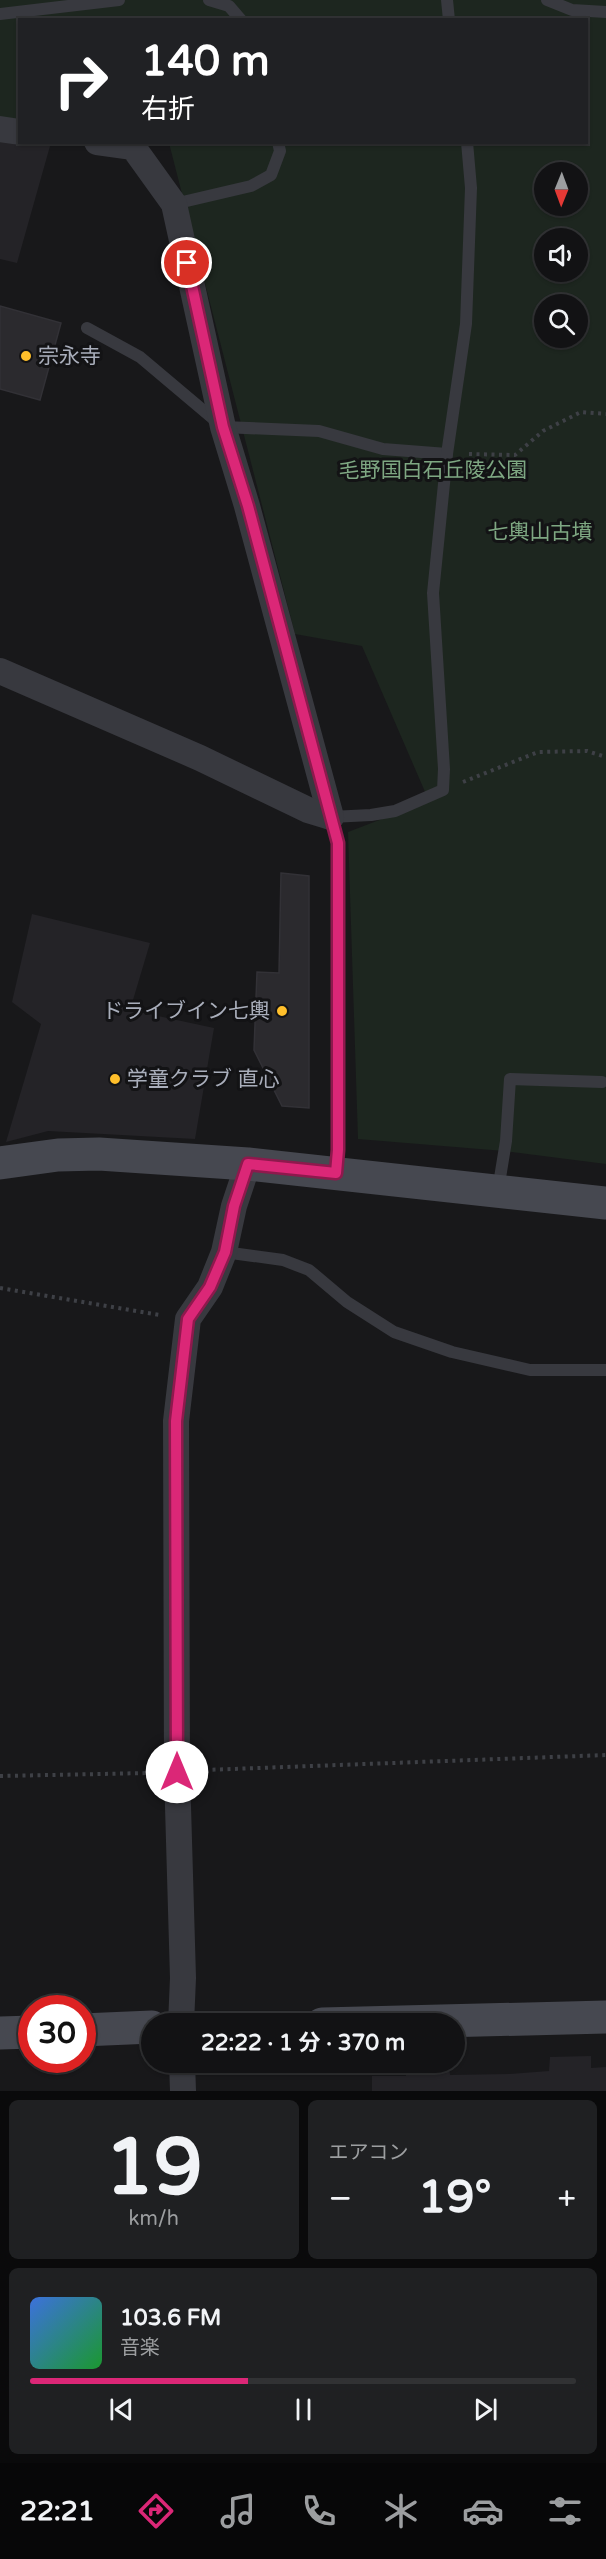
<!DOCTYPE html>
<html lang="ja">
<head>
<meta charset="utf-8">
<style>
  body { margin:0; font-family:"Varela Round","Noto Sans JP",sans-serif; background:#1f2022; color:#f1f3f6; height:100vh; display:flex; flex-direction:column; font-size:22px; white-space:nowrap }
  * { box-sizing:border-box; margin:0 }
  p { font-size:20px; color:#9c9ea0 }
  .icon { flex:none; width:33px; height:33px; fill:none; stroke:currentColor; stroke-width:2; stroke-linecap:round; stroke-linejoin:round }
  .map { position:relative; height:2091px; overflow:hidden }
  .drawer { display:flex; flex-direction:column; gap:9px; padding:9px; background:#0a0a0b; flex:1 }
  .drawer>* { flex:none }
  .guide { position:absolute; left:18px; top:18px; width:570px; height:126px; border-radius:0px; box-shadow:0 2px 4px #0004,0 0 0 2px #313234; background:#202124; color:#fff; overflow:hidden }
  .needle { width:39px; rotate:181deg }
  .tools { position:absolute; left:534px; top:162px; display:grid; gap:12px }
  .tools a { display:grid; place-items:center; width:54px; height:54px; border-radius:50%; background:#121214; box-shadow:0 2px 4px #0004,0 0 0 2px #313234; font-size:30px }
  .speed { position:absolute; left:18px; top:1995px; display:flex; gap:12px; font-size:30px; font-weight:700; text-align:center }
  .speed>* { display:grid; place-content:center; width:78px; height:78px; border-radius:50%; background:#121214; box-shadow:0 2px 4px #0004,0 0 0 2px #313234; line-height:1 }
  .speed .limit { border:9px solid #d22; background:#fff; color:#111 }
  .pin { position:absolute; display:grid; place-items:center; width:51px; height:51px; color:#fff; margin:-26px; border:3px solid #fff; border-radius:50%; box-shadow:0 2px 6px #0007 }
  .me { position:absolute; width:66px; margin:-33px; rotate:0deg; stroke-linejoin:round; filter:drop-shadow(0 0 4px #0008) }
  .turn { display:flex; align-items:center; gap:21px; height:126px; padding:0 24px; font-size:27px }
  .turn .icon { width:78px; height:78px; stroke-width:2.5 }
  .turn b { display:block; font-size:42px; line-height:51px }
  .big { font-size:45px; font-weight:700; line-height:1.1 }
  .drawer .tile { flex:1; display:flex; flex-direction:column; justify-content:center; gap:9px; min-width:0; padding:0 21px; border-radius:9px; background:#1f2022 }
  .drawer .dial { align-items:center; gap:0 }
  .dial b { font-size:78px; line-height:1 }
  .song { display:flex; align-items:center; gap:18px }
  .cover { width:72px; height:72px; border-radius:9px; background:linear-gradient(135deg,hsl(220 70% 55%),hsl(130 70% 35%)) }
  .played { height:6px; border-radius:3px; background:linear-gradient(90deg,#db2777 40%,#313234 40%) }
  .keys { display:flex; justify-content:space-around; direction:ltr }
  .heat { display:flex; justify-content:space-between; align-items:center; font-size:33px; direction:ltr }
  .drawer .tiles { flex:1; display:grid; gap:9px; grid-template-columns:1fr 1fr }
  .tile:last-child { grid-column:span 2 }
  .trip { position:absolute; left:141px; top:2013px; width:324px; height:60px; border-radius:30px; background:#121214; box-shadow:0 2px 4px #0004,0 0 0 2px #313234; font-weight:700; line-height:60px; text-align:center }
  .tab-bar { display:flex; height:96px; justify-content:space-around; align-items:center; background:#070708; color:#9c9ea0 }
  .tab-bar .icon { width:42px; height:42px }
  .tab-bar .selected { color:#db2777 }
  .tab-bar b { font-size:27px; color:#f1f3f6 }
  .map>svg:first-child { display:block }
  .built { fill:#242327 }
  .green { fill:#1d261f; fill-rule:evenodd }
  .building { fill:#2b2a2e; stroke:#323136; stroke-width:1.5 }
  .lines { fill:none; stroke-linecap:round; stroke-linejoin:round }
  .path { stroke:#3e4046; stroke-width:4; stroke-dasharray:3 4.5; stroke-linecap:butt }
  .lane { stroke:#38393f; stroke-width:12 }
  .street { stroke:#38393f; stroke-width:26 }
  .secondary { stroke:#464850; stroke-width:33 }
  .route-casing { stroke:#8e194d; stroke-width:15 }
  .route { stroke:#db2777; stroke-width:10 }
  .poi-dot { fill:#ffbf2b; stroke:#131315; stroke-width:2 }
  .labels { text-anchor:middle; dominant-baseline:central; stroke-width:6; stroke-linejoin:round; paint-order:stroke }
  .poi-label { font-size:21px; fill:#a9aebb; stroke:#131315; text-anchor:start }
  .park-label { font-size:21px; fill:#7ea782; stroke:#131315 }
</style>
</head>
<body>
<div class="map">
<svg width="606" height="2091" viewBox="0 0 606 2091">
  <rect width="100%" height="100%" fill="#18181a"/>
  <g class="built">
    <path d="M0,137L20,142L50,146L17,263L0,259Z"/>
    <path d="M32,914L150,943L130,1010L214,1028L195,1139L48,1131L6,1142L41,1024L12,1002Z"/>
    <path d="M591,2056V2068L606,2067V2091H372V2076H406V2063H448L450,2075L510,2074L549,2071L550,2057Z"/>
  </g>
  <path class="green" d="M0,0H606V1164L504,1151L358,1139L348,832L429,801L362,646L295,634L169,143L586,142V20H20L19,125L0,121ZM544,172H578V206H544ZM544,238H578V272H544ZM544,304H578V338H544Z"/>
  <g class="building">
    <path d="M0,306L61,323L40,400L0,389Z"/>
    <path d="M281,873L309,876V1108L282,1106L254,1050L257,972L279,973Z"/>
  </g>
  <g class="lines">
    <g class="path">
      <path d="M469,454L515,455L543,431L581,412L606,414"/>
      <path d="M463,782L538,752L587,751L606,757"/>
      <path d="M0,1288L160,1315"/>
      <path d="M205,1770L606,1755"/>
      <path d="M0,1776L149,1773"/>
    </g>
    <g class="lane">
      <path d="M209,0L229,6L241,20"/>
      <path d="M447,0L449,20"/>
      <path d="M547,0L572,10L606,12"/>
      <path d="M0,14L119,0"/>
      <path d="M174,204L251,186L271,175L280,151L278,142"/>
      <path d="M87,328L140,357L223,427L319,431L383,449L447,454"/>
      <path d="M337,1173L338,843L331,817L371,815L395,811L443,790L444,769L433,593L447,454L466,324L471,188L467,142"/>
      <path d="M498,1190L506,1141L510,1079L602,1082"/>
      <path d="M224,1252L283,1260L309,1270L347,1302L394,1332L452,1352L530,1370H606"/>
    </g>
    <g class="street">
      <path d="M0,129L20,132"/>
      <path d="M97,142L133,147L174,204L223,427L247,506L331,817"/>
      <path d="M0,671L200,758L308,810L331,817"/>
      <path d="M181,2024L183,1978L177,1772L176,1421L188,1319L210,1287L224,1252L234,1206L248,1164"/>
      <path d="M182,2062L183,2091"/>
    </g>
    <g class="secondary">
      <path d="M0,1163L58,1155L99,1154L248,1164L606,1203"/>
      <path d="M322,2024L606,2017"/>
      <path d="M82,2030L152,2027"/>
      <path d="M0,2033L32,2032"/>
    </g>
  </g>
  <g class="lines">
    <g class="route-casing">
      <path id="route" d="M177,1772L176,1421L188,1319L210,1287L225,1252L234,1206L248,1164L336,1173L338,1150V843L248,506L223,427L187,263"/>
    </g>
    <use href="#route" class="route"/>
  </g>
  <g class="poi-dot">
    <circle cx="26" cy="356" r="6"/>
    <circle cx="282" cy="1011" r="6"/>
    <circle cx="115" cy="1079" r="6"/>
  </g>
  <g class="labels">
    <g class="poi-label">
      <text x="38" y="356">宗永寺</text>
      <text x="270" y="1011" text-anchor="end">ドライブイン七輿</text>
      <text x="127" y="1079">学童クラブ 直心</text>
    </g>
    <g class="park-label">
      <text x="433" y="470">毛野国白石丘陵公園</text>
      <text x="540" y="532">七輿山古墳</text>
    </g>
  </g>
</svg>
<div class="tools">
<a><svg class="needle" viewBox="-14 -14 28 28"><path d="M0-13l5 13h-10z" fill="#e53935"/><path d="M0 13l5-13h-10z" fill="#9c9ea0"/></svg></a>
<a><svg class="icon" aria-label="sound" viewBox="0 0 24 24"><path d="M4 9h4l5-4v14l-5-4H4zM17 9q2 3 0 6"/></svg></a>
<a><svg class="icon" aria-label="search" viewBox="0 0 24 24"><circle cx="10" cy="10" r="6"/><path d="M15 15l6 6"/></svg></a>
</div>
<div class="speed"><div class="limit">30</div></div>
<div class="pin" style="left:187px;top:263px;background:#d93025"><svg class="icon" aria-label="arrive" viewBox="0 0 24 24"><path d="M6 21V4h12l-3 4 3 4H6"/></svg></div>
<svg class="me" style="left:177px;top:1772px" viewBox="-20 -20 40 40"><circle r="19" fill="#fff"/><path d="M0-13L10 11 0 6-10 11z" fill="#db2777"/></svg>
<div class="trip">22:22 · 1 分 · 370 m</div>
<div class="guide">
<div class="turn"><svg class="icon" aria-label="right" viewBox="0 0 24 24"><path d="M7 20v-9h11M14 6l5 5-5 5"/></svg><div><b>140 m</b>右折</div></div>
</div>
</div>
<section class="drawer">
<div class="tiles">
<div class="tile dial"><b>19</b><p>km/h</p></div>
<div class="tile"><p>エアコン</p>
<div class="heat"><a>−</a><b class="big">19°</b><a>+</a></div>
</div>
<div class="tile">
<div class="song"><i class="cover"></i><div><b>103.6 FM</b><p>音楽</p></div></div>
<div class="played"></div>
<div class="keys"><svg class="icon" aria-label="previous" viewBox="0 0 24 24"><path d="M18 5L8 12l10 7zM5 5v14"/></svg><svg class="icon" aria-label="pause" viewBox="0 0 24 24"><path d="M8 5v14M16 5v14"/></svg><svg class="icon" aria-label="next" viewBox="0 0 24 24"><path d="M6 5l10 7-10 7zM19 5v14"/></svg></div>
</div>
</div>
</section>
<nav class="tab-bar">
<b>22:21</b>
<svg class="icon selected" aria-label="directions" viewBox="0 0 24 24"><path d="M12 3l9 9-9 9-9-9zM9 14v-3h6M13 9l2 2-2 2"/></svg>
<svg class="icon" aria-label="music" viewBox="0 0 24 24"><path d="M9 18V5l10-2v13"/><circle cx="6" cy="18" r="3"/><circle cx="16" cy="16" r="3"/></svg>
<svg class="icon" aria-label="phone" viewBox="0 0 24 24"><path d="M5 4h4l2 5-3 2q2 4 5 5l2-3 5 2v4C11 20 4 13 5 4z"/></svg>
<svg class="icon" aria-label="climate" viewBox="0 0 24 24"><path d="M12 3v18M4 7l16 10M4 17L20 7"/></svg>
<svg class="icon" aria-label="car" viewBox="0 0 24 24"><path d="M5 17H2v-5l4-1 3-4h7l3 4 3 1v5h-3M9 17h6M6 11h13"/><circle cx="7" cy="17" r="2"/><circle cx="17" cy="17" r="2"/></svg>
<svg class="icon" aria-label="filters" viewBox="0 0 24 24"><path d="M4 7h16M4 17h16"/><circle cx="9" cy="7" r="2"/><circle cx="15" cy="17" r="2"/></svg>
</nav>
</body>
</html>
